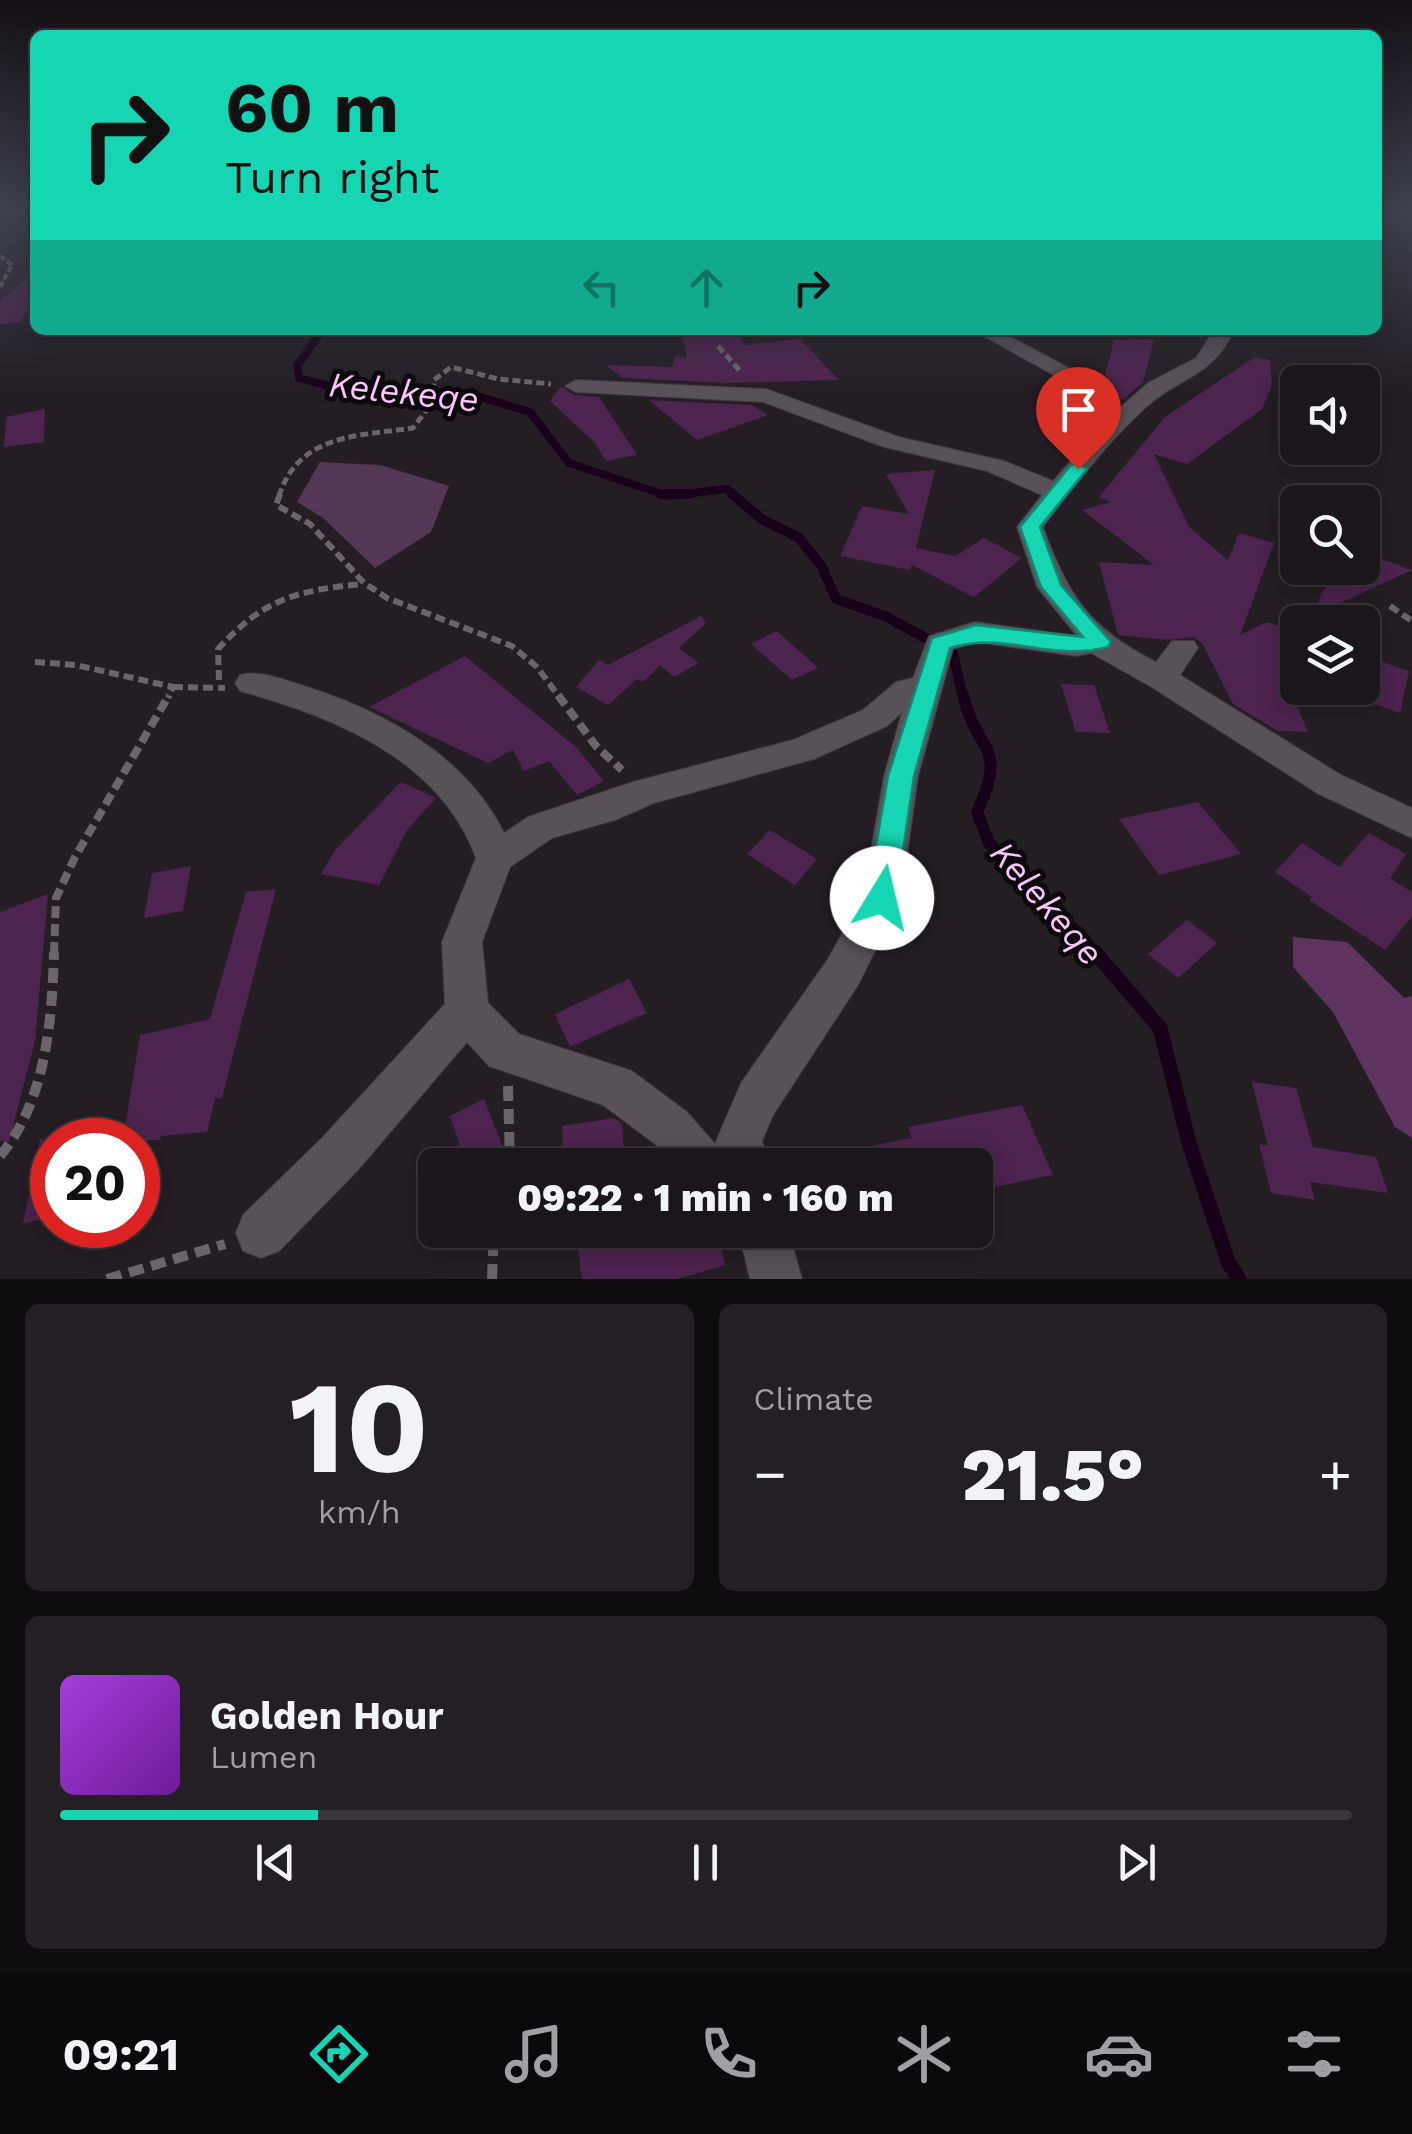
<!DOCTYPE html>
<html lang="en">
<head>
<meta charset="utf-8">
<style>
  body { margin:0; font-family:"Work Sans",sans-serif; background:#241f24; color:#f1f3f6; height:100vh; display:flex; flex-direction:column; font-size:38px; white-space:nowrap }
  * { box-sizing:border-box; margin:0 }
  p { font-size:32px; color:#a09fa3 }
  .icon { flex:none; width:55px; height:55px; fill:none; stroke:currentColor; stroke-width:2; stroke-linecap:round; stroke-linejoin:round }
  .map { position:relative; height:1279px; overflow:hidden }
  .side { display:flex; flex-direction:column; gap:25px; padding:25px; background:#0f0c0f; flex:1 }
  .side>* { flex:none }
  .banner { position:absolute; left:30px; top:30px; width:1352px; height:305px; border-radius:15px; box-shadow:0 5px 25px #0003,0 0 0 2px #39353a; background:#16d5b3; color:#111; overflow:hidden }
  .controls { position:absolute; left:1280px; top:365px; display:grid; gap:20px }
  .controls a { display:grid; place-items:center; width:100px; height:100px; border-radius:15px; background:#1b161b; box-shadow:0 5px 25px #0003,0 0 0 2px #39353a; font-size:50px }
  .speed { position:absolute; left:30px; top:1118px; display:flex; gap:20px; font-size:50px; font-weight:700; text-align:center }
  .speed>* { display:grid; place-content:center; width:130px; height:130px; border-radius:50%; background:#1b161b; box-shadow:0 5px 25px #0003,0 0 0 2px #39353a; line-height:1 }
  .speed .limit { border:15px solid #d22; background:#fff; color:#111 }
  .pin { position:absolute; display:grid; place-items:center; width:85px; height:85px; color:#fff; margin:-102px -42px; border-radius:50% 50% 50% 0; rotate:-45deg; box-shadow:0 0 10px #0007 }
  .pin .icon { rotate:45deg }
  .me { position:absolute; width:110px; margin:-55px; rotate:9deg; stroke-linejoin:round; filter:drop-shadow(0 0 8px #0008) }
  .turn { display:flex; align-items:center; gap:35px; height:210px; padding:0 30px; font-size:45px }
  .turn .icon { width:130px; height:130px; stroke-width:2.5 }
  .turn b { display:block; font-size:70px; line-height:85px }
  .lanes { display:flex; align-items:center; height:95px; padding:0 30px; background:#0003; justify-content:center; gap:50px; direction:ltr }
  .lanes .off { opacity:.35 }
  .big { font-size:75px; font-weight:800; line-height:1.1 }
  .side .card { flex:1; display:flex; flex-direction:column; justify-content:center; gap:15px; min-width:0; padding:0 35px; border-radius:15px; background:#241f24 }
  .side .dial { align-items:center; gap:0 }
  .dial b { font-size:130px; line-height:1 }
  .song { display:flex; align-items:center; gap:30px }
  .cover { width:120px; height:120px; border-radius:15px; background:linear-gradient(135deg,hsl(280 70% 55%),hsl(280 70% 35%)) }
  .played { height:10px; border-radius:5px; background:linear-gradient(90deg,#16d5b3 20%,#39353a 20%) }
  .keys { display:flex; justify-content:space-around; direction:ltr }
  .heat { display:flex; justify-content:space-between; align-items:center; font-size:55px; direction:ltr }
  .side .tiles { flex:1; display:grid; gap:25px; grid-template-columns:1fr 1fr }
  .card:last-child { grid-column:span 2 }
  .trip { position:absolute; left:418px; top:1148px; width:575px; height:100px; border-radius:15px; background:#1b161b; box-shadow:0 5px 25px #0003,0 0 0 2px #39353a; font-weight:800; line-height:100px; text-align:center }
  .tab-bar { display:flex; height:160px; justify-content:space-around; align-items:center; background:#0b090b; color:#a09fa3 }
  .tab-bar .icon { width:70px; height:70px }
  .tab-bar .current { color:#16d5b3 }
  .tab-bar b { font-size:45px; color:#f1f3f6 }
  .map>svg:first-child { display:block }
  .green { fill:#543755 }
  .forest { fill:#5e3360 }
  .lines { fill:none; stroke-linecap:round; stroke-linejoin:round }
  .stream-far4 { stroke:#18001a; stroke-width:6 }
  .stream-far3 { stroke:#18001a; stroke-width:8 }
  .stream-far2 { stroke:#18001a; stroke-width:10 }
  .stream-far1 { stroke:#18001a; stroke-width:12 }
  .stream { stroke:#18001a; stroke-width:15 }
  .building { fill:#4d234f }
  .minor-casing { stroke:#3e3a3e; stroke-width:2 }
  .path-far4 { stroke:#6b656b; stroke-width:4; stroke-dasharray:6 2.5; stroke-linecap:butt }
  .path-far3 { stroke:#6b656b; stroke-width:5; stroke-dasharray:8 4; stroke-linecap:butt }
  .path-far2 { stroke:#6b656b; stroke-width:6; stroke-dasharray:10 5; stroke-linecap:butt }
  .path-far1 { stroke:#6b656b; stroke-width:8; stroke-dasharray:12 6; stroke-linecap:butt }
  .path { stroke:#6b656b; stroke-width:10; stroke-dasharray:15 8; stroke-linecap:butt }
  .minor { fill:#585158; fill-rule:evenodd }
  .route { fill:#16d5b3; stroke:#0e8a74; stroke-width:2.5 }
  .labels { text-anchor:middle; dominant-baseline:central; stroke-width:10; stroke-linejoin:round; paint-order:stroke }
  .water-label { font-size:35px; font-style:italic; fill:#fcc4fd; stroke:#0c090c }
</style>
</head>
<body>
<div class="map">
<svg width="1412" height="1279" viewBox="0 0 1412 1279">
  <rect width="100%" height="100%" fill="#241e24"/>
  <path class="green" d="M320,462L380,465L449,486L431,532L375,568L323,518L297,502Z"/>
  <path class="forest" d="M1293,937L1347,942L1404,998L1412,996V1138L1395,1127L1333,1012L1293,967Z"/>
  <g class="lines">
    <g class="stream-far4">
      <path d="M0,214L35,219"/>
      <path d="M317,337L322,330"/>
    </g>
    <path class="stream-far3" d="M319,335L297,366L299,378L333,387L477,396L530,412L569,463L668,496L727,489L735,496"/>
    <g class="stream-far2">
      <path d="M661,494H688"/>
      <path d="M732,494L763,520L798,537L821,565L836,599L885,616L953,653L963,698"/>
    </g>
    <path class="stream-far1" d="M963,695C977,755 1009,744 977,812L989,843L1097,954"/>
    <path class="stream" d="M1095,952L1160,1028L1189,1143L1228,1262L1239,1279"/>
  </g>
  <g class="building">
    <path d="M35,271V293L21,322L0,324V302Z"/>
    <path d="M681,330H739L744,345L800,339L839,380L726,383L623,378L606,365L672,367L675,356L687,358Z"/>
    <path d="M1154,339L1143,382L1123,400L1101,391L1114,340Z"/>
    <path d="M1255,357L1270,360L1272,385L1262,409L1187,464L1154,454L1189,527L1228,560L1239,533L1274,543L1240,635L1267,622L1298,633V708L1308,732L1278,731L1233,704L1202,643L1194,637L1168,640L1118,635L1099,562L1154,565L1082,510L1111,502L1099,497L1165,417Z"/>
    <path d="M561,386L574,395L599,397L637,455L606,461L595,443L550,401Z"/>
    <path d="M649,400L752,405L768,415L697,440Z"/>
    <path d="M45,409L44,442L4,447L6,417Z"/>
    <path d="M935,470L916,548L955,556L984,538L1022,558L974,597L912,565L910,570L840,556L862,506L909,514L886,474Z"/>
    <path d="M1362,552L1412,570L1310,617L1335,568H1362Z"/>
    <path d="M701,616L706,623L679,648L699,663L674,677L660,665L643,682L637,679L608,705L576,687L599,660L608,665Z"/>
    <path d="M777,631L818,668L792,680L751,644Z"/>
    <path d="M1362,655L1409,671L1400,713L1358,698L1362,688Z"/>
    <path d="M465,656L576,747L604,781L577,795L549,761L524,771L513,750L488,763L369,707Z"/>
    <path d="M1061,684L1094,685L1110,733L1076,732Z"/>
    <path d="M401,782L436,798L407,830L379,885L321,874L335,850Z"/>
    <path d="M1198,802L1241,854L1159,875L1119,819Z"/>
    <path d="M770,830L817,859L795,885L747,854Z"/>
    <path d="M1369,833L1406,854L1390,878L1412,892V916L1385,950L1309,900L1312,897L1275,872L1302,843L1339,867Z"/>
    <path d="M191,866L183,911L144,918L152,873Z"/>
    <path d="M276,889L222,1098L215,1099L207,1132L161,1136L160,1140H123L140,1035L210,1019L246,892Z"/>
    <path d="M48,894L35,1041L9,1142L0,1141V912Z"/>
    <path d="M1187,920L1217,943L1178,978L1148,954Z"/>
    <path d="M629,979L647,1013L570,1047L555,1014Z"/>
    <path d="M1252,1082L1296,1088L1313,1147L1376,1157L1388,1193L1310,1182L1315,1200L1271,1193L1259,1144L1268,1146Z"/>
    <path d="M484,1099L502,1145L466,1163L450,1116Z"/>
    <path d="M1022,1105L1053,1175L975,1191V1165H841L840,1152L912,1138L908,1127Z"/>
    <path d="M614,1118L622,1124L625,1165H564L562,1126Z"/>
    <path d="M40,1139L52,1141V1216L23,1224Z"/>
    <path d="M648,1230H717L725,1265L677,1279H582L578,1249Z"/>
  </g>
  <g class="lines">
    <g class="minor-casing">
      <g id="minor">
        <path d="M973,330H998L1078,373L1116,411L1148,383L1196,358L1214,330H1234C1213,378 1177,377 1143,410C1107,443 1074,486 1043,527C1069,597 1089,628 1156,662L1172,641H1194L1198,648L1180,675L1341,775L1412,808V838L1317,793L1150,686L1091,653L1076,656L976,642L953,649L918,776L901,898L858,985L773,1115L762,1141L769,1165H671L655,1144L603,1105L489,1066L467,1042L357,1171L279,1251L261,1258L243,1251L236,1233L243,1215L323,1137L445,1004L442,942L476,858C440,759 334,717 240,691L235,683L240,675C259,670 282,679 301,685C381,710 465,754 504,833L528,817L633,782L793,740L863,710L896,682L913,678L929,636L975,622L1077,636L1037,587L1017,527L1042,495L987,471L884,447L763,402L576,392L565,386L576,380L766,389L899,437L1004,461L1053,481L1104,423L1064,381ZM902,712L884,776L863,896L828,959L741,1083L715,1144L687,1112L632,1071L519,1034L488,1003L482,942L510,867L552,838L615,820L654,803L814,759L887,726Z"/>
        <path d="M738,1230H788L802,1279H750Z"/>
      </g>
    </g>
    <path class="path-far4" d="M0,256L12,265L0,287"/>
    <g class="path-far3">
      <path d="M718,346L740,371"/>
      <path d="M279,496C299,434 357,436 413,428L432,403L434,380L451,367L498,379L551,384"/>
    </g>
    <g class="path-far2">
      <path d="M280,494L276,505L310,524L364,583L387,598L512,646L537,667L560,698"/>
      <path d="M1390,606L1412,621"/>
      <path d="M35,662L76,665L173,687L168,698"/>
      <path d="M219,680L218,649C263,599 298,590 363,584"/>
      <path d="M173,687L225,688"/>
    </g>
    <g class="path-far1">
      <path d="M558,695L596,746L622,770"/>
      <path d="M54,954L56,898L75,857L169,695"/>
    </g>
    <g class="path">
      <path d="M508,1086L510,1165"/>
      <path d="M0,1156C46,1101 52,1021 54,952"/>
      <path d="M107,1279L225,1244"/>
      <path d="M492,1279L494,1230"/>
    </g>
    <use href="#minor" class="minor"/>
  </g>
  <linearGradient id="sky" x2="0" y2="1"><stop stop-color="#141014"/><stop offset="0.54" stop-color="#3f4150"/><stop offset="1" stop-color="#3f4150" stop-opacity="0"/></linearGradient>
  <rect width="1412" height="390" fill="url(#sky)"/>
  <path class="route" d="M1078,464L1087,469L1040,527L1061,585L1111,642L1108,647C1051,662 1005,631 950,648L914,776L896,898L892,907L882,911L871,907L867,898L888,776L932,638L976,625L1083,637L1041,587L1020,527L1071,465Z"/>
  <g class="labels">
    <g class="water-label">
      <text transform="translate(404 392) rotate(6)">Kelekeqe</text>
      <text transform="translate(1047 903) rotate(49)">Kelekeqe</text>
    </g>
  </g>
</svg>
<div class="controls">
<a><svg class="icon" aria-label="sound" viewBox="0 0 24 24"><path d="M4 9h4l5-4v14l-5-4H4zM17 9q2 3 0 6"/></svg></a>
<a><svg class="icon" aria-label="search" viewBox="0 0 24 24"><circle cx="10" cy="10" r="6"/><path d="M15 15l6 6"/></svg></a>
<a><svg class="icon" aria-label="layers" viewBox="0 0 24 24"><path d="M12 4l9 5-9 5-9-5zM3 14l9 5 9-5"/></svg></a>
</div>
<div class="speed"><div class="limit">20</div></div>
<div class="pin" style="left:1078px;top:469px;background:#d93025"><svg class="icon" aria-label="arrive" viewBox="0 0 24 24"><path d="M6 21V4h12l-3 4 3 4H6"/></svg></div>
<svg class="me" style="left:882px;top:898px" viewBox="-20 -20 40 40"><circle r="19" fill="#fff"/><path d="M0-13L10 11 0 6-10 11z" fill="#16d5b3"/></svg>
<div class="trip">09:22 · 1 min · 160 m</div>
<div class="banner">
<div class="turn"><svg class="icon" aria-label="right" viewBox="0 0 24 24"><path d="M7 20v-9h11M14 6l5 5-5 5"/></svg><div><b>60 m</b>Turn right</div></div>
<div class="lanes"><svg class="icon off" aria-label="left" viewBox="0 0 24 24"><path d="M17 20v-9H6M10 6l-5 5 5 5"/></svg><svg class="icon off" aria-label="ahead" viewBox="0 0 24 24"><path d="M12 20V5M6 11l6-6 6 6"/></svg><svg class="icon" aria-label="right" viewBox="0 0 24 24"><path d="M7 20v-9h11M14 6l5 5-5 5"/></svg></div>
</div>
</div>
<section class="side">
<div class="tiles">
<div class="card dial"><b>10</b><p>km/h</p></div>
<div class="card"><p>Climate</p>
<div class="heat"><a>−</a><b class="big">21.5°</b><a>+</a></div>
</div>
<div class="card">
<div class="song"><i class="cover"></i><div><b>Golden Hour</b><p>Lumen</p></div></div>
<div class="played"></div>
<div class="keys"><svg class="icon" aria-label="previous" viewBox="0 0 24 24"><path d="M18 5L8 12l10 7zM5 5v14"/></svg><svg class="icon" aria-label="pause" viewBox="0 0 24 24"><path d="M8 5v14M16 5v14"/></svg><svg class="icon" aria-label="next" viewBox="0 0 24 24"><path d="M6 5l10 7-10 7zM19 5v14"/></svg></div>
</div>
</div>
</section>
<nav class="tab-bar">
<b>09:21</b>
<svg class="icon current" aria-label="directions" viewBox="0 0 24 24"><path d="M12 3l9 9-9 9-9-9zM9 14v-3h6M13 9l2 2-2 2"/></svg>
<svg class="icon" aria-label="music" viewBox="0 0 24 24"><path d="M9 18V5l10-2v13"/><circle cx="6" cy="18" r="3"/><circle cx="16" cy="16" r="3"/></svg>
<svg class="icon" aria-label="phone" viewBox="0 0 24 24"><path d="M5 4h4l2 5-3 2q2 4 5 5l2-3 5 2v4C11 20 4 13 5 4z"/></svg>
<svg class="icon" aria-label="climate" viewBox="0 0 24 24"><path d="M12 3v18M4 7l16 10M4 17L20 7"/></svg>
<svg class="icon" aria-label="car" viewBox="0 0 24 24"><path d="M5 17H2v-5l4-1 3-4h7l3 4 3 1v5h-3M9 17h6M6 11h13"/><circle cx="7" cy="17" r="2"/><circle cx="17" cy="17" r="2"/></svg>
<svg class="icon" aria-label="filters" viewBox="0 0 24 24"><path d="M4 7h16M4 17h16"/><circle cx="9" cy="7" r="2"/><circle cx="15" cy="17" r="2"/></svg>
</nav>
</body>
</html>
